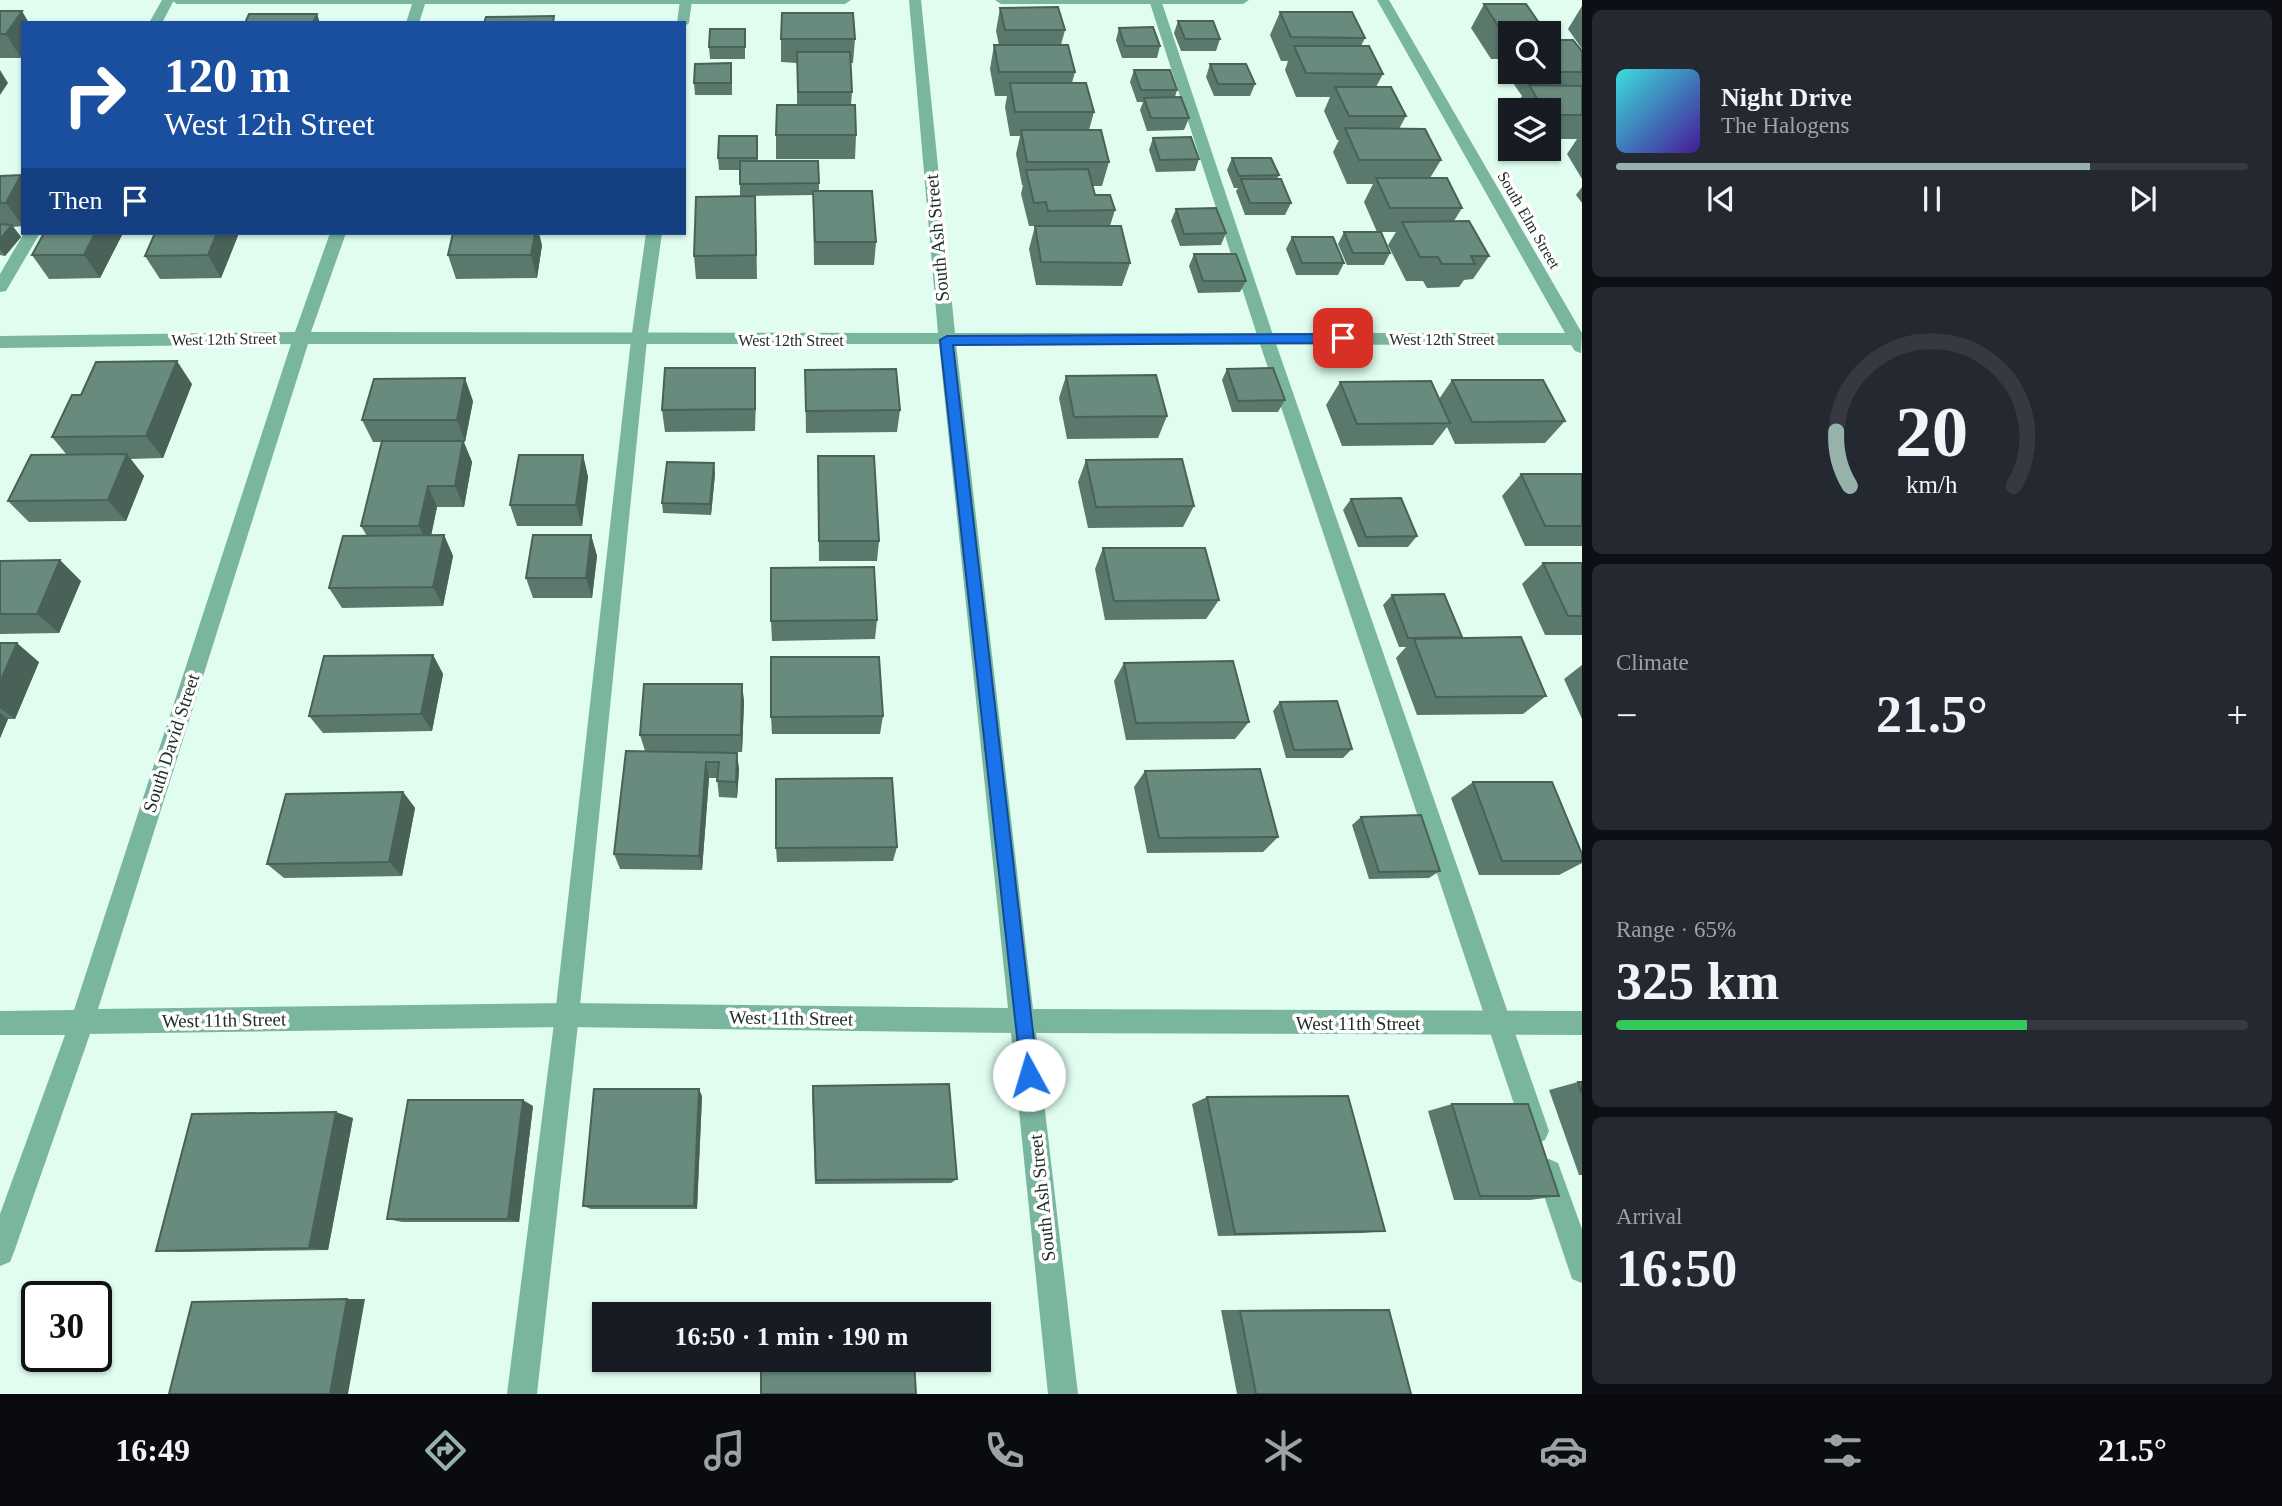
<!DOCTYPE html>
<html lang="en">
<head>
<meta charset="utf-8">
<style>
  body { margin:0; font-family:"Times New Roman",serif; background:#242831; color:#f1f3f6; height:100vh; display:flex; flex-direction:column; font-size:26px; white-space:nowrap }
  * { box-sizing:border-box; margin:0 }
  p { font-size:23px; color:#9ea1a6 }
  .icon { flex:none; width:38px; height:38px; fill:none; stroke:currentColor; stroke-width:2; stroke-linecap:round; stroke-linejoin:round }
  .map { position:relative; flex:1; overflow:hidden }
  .drawer { display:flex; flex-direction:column; gap:10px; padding:10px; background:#0d0f14; width:700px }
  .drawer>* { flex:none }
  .top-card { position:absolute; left:21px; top:21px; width:665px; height:214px; border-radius:0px; box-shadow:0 2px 5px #0004; background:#1a4fa0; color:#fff; overflow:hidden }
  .controls { position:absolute; left:1498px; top:21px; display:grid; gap:14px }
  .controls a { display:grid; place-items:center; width:63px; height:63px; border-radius:0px; background:#171b24; box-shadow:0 2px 5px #0004; font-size:35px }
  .speed { position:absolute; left:21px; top:1281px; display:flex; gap:14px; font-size:35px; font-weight:700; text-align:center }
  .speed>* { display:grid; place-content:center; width:91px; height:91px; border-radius:50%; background:#171b24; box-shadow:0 2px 5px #0004; line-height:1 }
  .speed .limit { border:4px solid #111; border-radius:10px; background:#fff; color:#111 }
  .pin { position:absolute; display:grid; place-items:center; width:60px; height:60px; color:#fff; margin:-30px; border-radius:14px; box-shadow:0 4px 10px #0006 }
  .me { position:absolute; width:77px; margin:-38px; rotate:354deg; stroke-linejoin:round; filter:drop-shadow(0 0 5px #0008) }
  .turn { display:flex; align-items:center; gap:24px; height:147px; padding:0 28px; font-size:32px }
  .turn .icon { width:91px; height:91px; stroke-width:2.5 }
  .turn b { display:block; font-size:49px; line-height:60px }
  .then { display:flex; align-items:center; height:66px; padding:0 28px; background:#0003; gap:14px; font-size:26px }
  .big { font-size:52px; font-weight:700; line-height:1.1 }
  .drawer .tile { flex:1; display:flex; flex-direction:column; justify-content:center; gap:10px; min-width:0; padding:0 24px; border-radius:10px; background:#242831 }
  .drawer .dial { align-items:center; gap:0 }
  .dial svg { height:182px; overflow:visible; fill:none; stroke:#363941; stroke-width:7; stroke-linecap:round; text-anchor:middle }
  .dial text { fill:#f1f3f6; stroke:none }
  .song { display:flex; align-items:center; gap:21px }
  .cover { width:84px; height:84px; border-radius:10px; background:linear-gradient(135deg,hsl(180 70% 55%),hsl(260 70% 35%)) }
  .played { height:7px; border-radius:4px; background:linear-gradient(90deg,#96b2aa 75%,#363941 75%) }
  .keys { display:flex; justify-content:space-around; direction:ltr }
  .heat { display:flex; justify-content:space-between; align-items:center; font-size:38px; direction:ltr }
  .charge { height:10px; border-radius:5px; background:linear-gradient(90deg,#34c759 65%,#363941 0) }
  .trip { position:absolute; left:592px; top:1302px; width:399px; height:70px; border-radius:0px; background:#171b24; box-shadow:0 2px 5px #0004; font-weight:700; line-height:70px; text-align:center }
  .dock { display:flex; height:112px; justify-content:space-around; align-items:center; background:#090b0e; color:#9ea1a6 }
  .dock .icon { width:49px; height:49px }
  .dock .active { color:#96b2aa }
  .dock b { font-size:32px; color:#f1f3f6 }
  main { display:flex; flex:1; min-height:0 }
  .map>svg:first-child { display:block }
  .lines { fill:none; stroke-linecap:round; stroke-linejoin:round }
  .lane { fill:#7ab69e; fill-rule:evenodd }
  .street { fill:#7ab69e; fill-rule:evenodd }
  .wall { fill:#5a786c }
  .shaded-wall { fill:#4a6158 }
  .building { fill:#698b7d; stroke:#4a6158; stroke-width:2 }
  .route { fill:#1a73e8; stroke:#114b97; stroke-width:2 }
  .labels { text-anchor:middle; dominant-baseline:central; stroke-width:7; stroke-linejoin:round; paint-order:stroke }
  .far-street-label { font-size:16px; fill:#212f29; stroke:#fff }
  .street-label { font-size:19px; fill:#212f29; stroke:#fff }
</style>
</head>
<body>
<main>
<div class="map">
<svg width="1582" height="1394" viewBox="0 0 1582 1394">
  <rect width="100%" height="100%" fill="#e0fdf0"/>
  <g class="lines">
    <g class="lane">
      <path d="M162,0H174L162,23H149Z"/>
      <path d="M680,0H692L689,23L684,27V23H677Z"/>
      <path d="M1149,0H1161L1274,338L1549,1131L1545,1140L1536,1144L1527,1140L1523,1131L1258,338Z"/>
      <path d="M24,233H40L6,291L0,292V274Z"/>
      <path d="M646,233H662L647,340L579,1015L537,1394H507L555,1015L631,340Z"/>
      <path d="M1549,1159L1558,1163L1582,1229V1283L1572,1279L1536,1172L1540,1163Z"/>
    </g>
    <g class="street">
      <path d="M171,0H851L845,4H425L419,23H406L412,4H177Z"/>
      <path d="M909,0H921L955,333H1565L1377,0H1389L1582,333L1581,353L1575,351L1571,345L956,344L1033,1009L1582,1011V1035L1036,1033L1078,1394H1048L1011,1033L567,1027L90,1034L14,1252L10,1262L0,1266V1214L65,1035H0V1011L74,1010L291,344L0,348V336L295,332L330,233H346L311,332L938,333ZM308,344H939L1008,1008L567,1003L98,1009Z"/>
      <path d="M995,0H1249L1243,4H1001Z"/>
    </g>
  </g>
  <g class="wall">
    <path d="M1484,4L1510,33V72H1549L1582,51V179L1567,154L1577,139H1549V110H1514V109L1522,96L1500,64L1503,59H1491L1471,28Z"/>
    <path d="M1582,6V49L1568,29Z"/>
    <path d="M1000,8L1065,30L1061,45L1075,72L1072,83L1094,112L1089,130L1109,162L1102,186H1092L1095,195L1115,210L1110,226L1130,263L1122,286L1036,285L1029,249L1035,226H1029L1021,194L1023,185H1022L1016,154L1020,136H1010L1005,107L1007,96H995L990,69L994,45H999L996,31Z"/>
    <path d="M0,11L21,58H0Z"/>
    <path d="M1280,12L1365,38L1361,46L1383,74L1376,87L1406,116L1399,129L1441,160L1430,178L1462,208L1454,221L1489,256L1473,279L1464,280L1459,287L1427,288L1423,281H1406L1388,245L1396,232H1377L1364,202L1373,184H1347L1333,152L1339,140H1337L1324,111L1330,97H1296L1285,70L1288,61H1281L1270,35Z"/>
    <path d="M1178,21L1220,39L1216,51H1181L1174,33Z"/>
    <path d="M1119,28L1160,46L1157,58H1122L1116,40Z"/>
    <path d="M745,29V59H710L709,47Z"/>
    <path d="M781,39H855L853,63H850L852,92L851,105L856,135L855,159H776V135L797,105V63L781,62Z"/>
    <path d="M1210,64L1255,84L1250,96H1214L1206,77Z"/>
    <path d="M1134,70L1177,90L1175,97L1189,118L1184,130L1147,131L1140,110L1143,102H1137L1130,82Z"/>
    <path d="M732,75V95H695L694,83Z"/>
    <path d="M757,136L758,161L819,183V191L876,242L874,265H814L813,195L740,196V170H719L718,158Z"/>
    <path d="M1153,138L1199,159L1195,171L1156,172L1149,150Z"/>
    <path d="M1232,158L1279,175L1277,179L1291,203L1285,215H1245L1236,191L1238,188H1234L1227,170Z"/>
    <path d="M0,176L23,178V226L13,227L21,237L5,256L0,255Z"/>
    <path d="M1582,187V203L1576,195Z"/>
    <path d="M1176,209L1226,233L1221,245L1180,246L1171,221Z"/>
    <path d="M756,220L757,279H696L694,256Z"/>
    <path d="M1344,232L1390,253L1384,265H1347L1338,244Z"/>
    <path d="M123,233L100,278L49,279L32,255Z"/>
    <path d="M239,233L221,278L160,279L145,256Z"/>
    <path d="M1292,237L1344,263L1338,275H1296L1286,249Z"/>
    <path d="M542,245L537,278L456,279L448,255Z"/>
    <path d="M1194,254L1246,281L1240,292L1198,293L1189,266Z"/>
    <path d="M755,368V431L665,432L662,410Z"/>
    <path d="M1227,369L1285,400L1278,412H1232L1222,380Z"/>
    <path d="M805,370L900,410L897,432L806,433Z"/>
    <path d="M1066,376L1167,416L1158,438L1067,439L1059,398Z"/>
    <path d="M1452,380L1565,421L1545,443L1455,444L1447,427L1433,445L1342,446L1326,405L1340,382L1439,399Z"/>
    <path d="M192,384L163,458L130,459L144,476L126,521L29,522L8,501L67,455L52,437L81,395Z"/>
    <path d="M473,401L465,442H464L472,462L464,507H437L431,535H444L453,556L443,606L342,608L329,588L367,536L361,526L382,442H373L362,420Z"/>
    <path d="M583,455L588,477L582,526H517L510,505Z"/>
    <path d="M818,456L879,541L877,561H819Z"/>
    <path d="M1086,460L1194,506L1183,527L1088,528L1078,482Z"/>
    <path d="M714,463L715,474L711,515L663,513L662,503Z"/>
    <path d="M1521,474H1582V546H1525L1502,496Z"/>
    <path d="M1351,499L1417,536L1408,547H1358L1343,510Z"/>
    <path d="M591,535L597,556L592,598H533L526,578Z"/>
    <path d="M1103,548L1219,600L1206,619L1105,620L1095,569Z"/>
    <path d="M0,561L81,581L59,633L0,634Z"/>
    <path d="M1543,563H1582V635H1545L1522,584Z"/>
    <path d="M1392,595L1462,637L1461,638L1546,696L1523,714L1417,715L1396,658L1406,647H1399L1383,605Z"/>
    <path d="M877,620L875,639L772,641L771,621Z"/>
    <path d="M0,643L39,662L15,719H8L0,738Z"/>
    <path d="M433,655L443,674L432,731L323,733L309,716Z"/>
    <path d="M1124,663L1249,722L1235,739L1126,740L1114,681Z"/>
    <path d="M1582,665V719L1564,679Z"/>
    <path d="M742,684L744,702L742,752H673L737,753L739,770L737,798L719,797L717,778H709L702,870L620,869L614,854L645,751L640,735Z"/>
    <path d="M1280,702L1352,749L1343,758H1286L1273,711Z"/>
    <path d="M883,716L880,734H772L771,717Z"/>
    <path d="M1145,771L1278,837L1263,852L1147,853L1134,787Z"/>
    <path d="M1473,782L1582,854V863L1559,875H1479L1451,798Z"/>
    <path d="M403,792L415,808L402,876L284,878L267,864Z"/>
    <path d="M1361,817L1440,871L1429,878L1369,879L1352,825Z"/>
    <path d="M897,847L893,861L777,862L776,848Z"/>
    <path d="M1578,1082H1582V1175H1579L1549,1090Z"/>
    <path d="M813,1086L957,1179L951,1183L815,1184L812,1093Z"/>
    <path d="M702,1096L697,1209H591L583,1206Z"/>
    <path d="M1207,1097L1385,1231L1362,1233L1218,1236L1192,1104Z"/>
    <path d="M1452,1104L1559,1196L1530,1200H1454L1428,1111Z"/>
    <path d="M533,1106L519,1222H402L387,1219Z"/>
    <path d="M353,1118L328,1250L181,1252L156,1251Z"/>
    <path d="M1365,1309L1389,1310L1411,1394H1237L1221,1310Z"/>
  </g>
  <g class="shaded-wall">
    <path d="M22,11L29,23H23V55L21,58L6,34Z"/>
    <path d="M317,14L320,23H313Z"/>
    <path d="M0,70L8,83L0,95Z"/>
    <path d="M21,175L23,178V226L6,203Z"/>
    <path d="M12,225L21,237L5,256L0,249V239Z"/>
    <path d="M95,233H123L100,278L84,255Z"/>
    <path d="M217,233H239L221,278L208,255Z"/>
    <path d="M535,233H539L542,245L537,278L531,255Z"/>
    <path d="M177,361L192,384L163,458L146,436Z"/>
    <path d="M755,368L756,391L755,431Z"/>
    <path d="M465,378L473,401L465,442L457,420Z"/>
    <path d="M463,441L472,462L464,507L455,486Z"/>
    <path d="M127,454L144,476L126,521L108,500Z"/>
    <path d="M583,455L588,477L582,526L576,505Z"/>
    <path d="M714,463L715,474L711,515L710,504Z"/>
    <path d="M428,486L437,507L429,546L419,526Z"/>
    <path d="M444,535L453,556L443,606L433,587Z"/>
    <path d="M591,535L597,556L592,598L586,578Z"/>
    <path d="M60,560L81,581L59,633L37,614Z"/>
    <path d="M17,643L39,662L15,719L0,708V682Z"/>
    <path d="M433,655L443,674L432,731L421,714Z"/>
    <path d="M742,684L744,702L742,752L741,735Z"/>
    <path d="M0,713L8,719L0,738Z"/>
    <path d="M737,753L739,770L737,798L736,782Z"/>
    <path d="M706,762L709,778L702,870L699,856Z"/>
    <path d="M403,792L415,808L402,876L389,862Z"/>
    <path d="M699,1089L702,1096L697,1209L694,1206Z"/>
    <path d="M523,1100L533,1106L519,1222L508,1219Z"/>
    <path d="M336,1112L353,1118L328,1250L309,1248Z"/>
    <path d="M347,1299H365L348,1394H330Z"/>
  </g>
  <g class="building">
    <path d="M1484,4H1526L1546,33H1510V35H1504Z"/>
    <path d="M1058,7L1065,30H1005L1000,8Z"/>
    <path d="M0,11H22L6,34H0Z"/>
    <path d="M1280,12H1352L1365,38L1291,37Z"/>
    <path d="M782,13H853L855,39H781Z"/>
    <path d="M249,14H317L313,23H245Z"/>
    <path d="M554,16L553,23H484L486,17Z"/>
    <path d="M1178,21H1213L1220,39H1185Z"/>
    <path d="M1153,27L1160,46H1125L1119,28Z"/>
    <path d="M710,29H745V47H709Z"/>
    <path d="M1549,40H1573L1582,51V72H1536H1549Z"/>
    <path d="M994,45H1068L1075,72H999Z"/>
    <path d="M1294,46H1369L1383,74L1306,73Z"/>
    <path d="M797,52H850L852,92H798Z"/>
    <path d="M731,63V83H694L695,64Z"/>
    <path d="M1210,64H1246L1255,84H1218Z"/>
    <path d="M1134,70H1170L1177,90H1141Z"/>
    <path d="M1010,83H1086L1094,112H1015Z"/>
    <path d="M1529,85L1582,86V115H1549V110H1544Z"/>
    <path d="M1335,87H1391L1406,116H1349Z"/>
    <path d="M1181,97L1189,118H1151L1144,98Z"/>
    <path d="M777,105H855L856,135H776Z"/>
    <path d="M1345,128L1425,129L1441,160H1359Z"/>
    <path d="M1021,130H1101L1109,162H1027Z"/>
    <path d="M719,136H757V158H718Z"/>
    <path d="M1191,137L1199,159L1160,160L1153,138Z"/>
    <path d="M1232,158H1271L1279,175L1239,176Z"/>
    <path d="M740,161H818L819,183L740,184Z"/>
    <path d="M1088,169L1095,195H1110L1115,210L1048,211L1046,202L1034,203L1026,170Z"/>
    <path d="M21,175L6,203H0V176Z"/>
    <path d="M1376,178H1447L1462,208H1390Z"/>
    <path d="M1241,179H1281L1291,203H1250Z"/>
    <path d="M813,191H872L876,242H815Z"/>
    <path d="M755,196L756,255L694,256L696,197Z"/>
    <path d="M1216,208L1226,233L1184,234L1176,209Z"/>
    <path d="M1469,221L1489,256H1471L1475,264H1442L1438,257H1420L1402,222Z"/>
    <path d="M0,224L12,225L0,239Z"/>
    <path d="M1035,226H1121L1130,263L1041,262Z"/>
    <path d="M1344,232H1381L1390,253H1353Z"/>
    <path d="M44,233H95L84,255H32Z"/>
    <path d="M155,233H217L208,255L145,256Z"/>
    <path d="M453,233H535L531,255H448Z"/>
    <path d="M1292,237H1333L1344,263H1302Z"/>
    <path d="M1194,254H1236L1246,281H1203Z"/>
    <path d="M177,361L146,436L52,437L72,395H81L96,362Z"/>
    <path d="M665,368H755V409L662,410Z"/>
    <path d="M1273,368L1285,400L1238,401L1227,369Z"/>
    <path d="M896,369L900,410L806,411L805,370Z"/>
    <path d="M1156,375L1167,416L1074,417L1066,376Z"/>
    <path d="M465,378L457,420H362L374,379Z"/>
    <path d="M1452,380H1543L1565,421L1472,422Z"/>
    <path d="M1431,381L1450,423L1357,424L1340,382Z"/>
    <path d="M382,441H463L455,486H428L419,526H361Z"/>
    <path d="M127,454L108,500L8,501L31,455Z"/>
    <path d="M519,455H583L576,505H510Z"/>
    <path d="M818,456H874L879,541H819Z"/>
    <path d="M1182,459L1194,506L1096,507L1086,460Z"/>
    <path d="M667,462L714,463L710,504L662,503Z"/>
    <path d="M1521,474H1582V526H1545Z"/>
    <path d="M1401,498L1417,536L1366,537L1351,499Z"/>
    <path d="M444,535L433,587L329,588L343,536Z"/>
    <path d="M533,535H591L586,578H526Z"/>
    <path d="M1103,548H1205L1219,600L1114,601Z"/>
    <path d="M60,560L37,614H0V561Z"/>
    <path d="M1543,563H1582V616H1568Z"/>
    <path d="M874,567L877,620L771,621V568Z"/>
    <path d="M1444,594L1462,637L1408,638L1392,595Z"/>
    <path d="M1521,637L1546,696L1436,697L1414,639Z"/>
    <path d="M0,643H17L0,682Z"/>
    <path d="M433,655L421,714L309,716L324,656Z"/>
    <path d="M771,657H879L883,716L771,717Z"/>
    <path d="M1233,661L1249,722L1136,723L1124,663Z"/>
    <path d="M644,684H742L741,735H640Z"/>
    <path d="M1337,701L1352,749L1294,750L1280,702Z"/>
    <path d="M626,751L737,753L736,782L717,781L719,762H706L699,856L614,854Z"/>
    <path d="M1260,769L1278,837L1159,838L1145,771Z"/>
    <path d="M892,778L897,847L776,848V779Z"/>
    <path d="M1473,782H1552L1582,854V861H1502Z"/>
    <path d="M403,792L389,862L267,864L286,794Z"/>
    <path d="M1421,815L1440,871L1379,872L1361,817Z"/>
    <path d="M1578,1082H1582V1094Z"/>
    <path d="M949,1084L957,1179L816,1180L813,1086Z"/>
    <path d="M594,1089H699L694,1206H583Z"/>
    <path d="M1348,1096L1385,1231L1235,1234L1207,1097Z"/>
    <path d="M408,1100H523L508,1219H387Z"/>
    <path d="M1452,1104H1528L1559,1196H1480Z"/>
    <path d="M336,1112L309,1248L156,1251L192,1114Z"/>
    <path d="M347,1299L330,1394H169L192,1302Z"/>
    <path d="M1389,1310L1411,1394H1256L1240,1311Z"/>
    <path d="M761,1360H914L916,1394H761Z"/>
  </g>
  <path class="route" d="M1343,334L1350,338L1343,343L953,345L1038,1075L1035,1082L1029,1084L1022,1082L940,340L947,336Z"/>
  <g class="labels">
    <g class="far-street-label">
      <text transform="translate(1529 220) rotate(60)">South Elm Street</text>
      <text transform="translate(224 339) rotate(-1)">West 12th Street</text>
      <text x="1442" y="339">West 12th Street</text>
      <text x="791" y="340">West 12th Street</text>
    </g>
    <g class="street-label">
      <text transform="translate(937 238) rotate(-95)">South Ash Street</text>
      <text transform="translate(171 743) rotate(-72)">South David Street</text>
      <text transform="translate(791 1018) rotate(1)">West 11th Street</text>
      <text transform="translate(224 1020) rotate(-1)">West 11th Street</text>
      <text x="1358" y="1023">West 11th Street</text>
      <text transform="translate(1042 1198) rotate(-96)">South Ash Street</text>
    </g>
  </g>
</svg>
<div class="controls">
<a><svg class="icon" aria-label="search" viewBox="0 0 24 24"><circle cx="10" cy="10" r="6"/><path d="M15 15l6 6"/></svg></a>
<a><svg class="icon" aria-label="layers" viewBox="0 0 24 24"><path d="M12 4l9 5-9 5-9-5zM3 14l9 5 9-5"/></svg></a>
</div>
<div class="speed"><div class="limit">30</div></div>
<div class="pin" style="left:1343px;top:338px;background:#d93025"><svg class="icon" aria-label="arrive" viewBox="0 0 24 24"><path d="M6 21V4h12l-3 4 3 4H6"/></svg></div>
<svg class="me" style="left:1029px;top:1075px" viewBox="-20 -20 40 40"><circle r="19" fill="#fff"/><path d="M0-13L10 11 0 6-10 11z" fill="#1a73e8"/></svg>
<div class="trip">16:50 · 1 min · 190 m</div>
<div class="top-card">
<div class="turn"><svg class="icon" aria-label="right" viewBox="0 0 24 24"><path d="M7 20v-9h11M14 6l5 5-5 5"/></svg><div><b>120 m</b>West 12th Street</div></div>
<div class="then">Then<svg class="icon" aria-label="arrive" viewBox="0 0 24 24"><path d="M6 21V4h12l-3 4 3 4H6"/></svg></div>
</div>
</div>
<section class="drawer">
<div class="tile">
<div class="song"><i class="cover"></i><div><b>Night Drive</b><p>The Halogens</p></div></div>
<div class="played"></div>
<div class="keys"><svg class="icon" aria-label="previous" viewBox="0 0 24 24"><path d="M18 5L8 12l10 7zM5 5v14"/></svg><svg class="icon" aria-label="pause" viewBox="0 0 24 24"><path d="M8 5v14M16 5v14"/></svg><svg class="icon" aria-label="next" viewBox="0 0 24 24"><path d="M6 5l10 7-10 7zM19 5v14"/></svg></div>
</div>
<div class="tile dial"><svg viewBox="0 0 100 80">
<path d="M14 69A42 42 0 1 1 86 69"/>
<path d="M14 69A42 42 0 0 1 8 45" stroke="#96b2aa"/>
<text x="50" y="56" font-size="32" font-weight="700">20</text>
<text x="50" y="72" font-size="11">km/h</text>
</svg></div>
<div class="tile"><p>Climate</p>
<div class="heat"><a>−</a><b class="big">21.5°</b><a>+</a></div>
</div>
<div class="tile"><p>Range · 65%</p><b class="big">325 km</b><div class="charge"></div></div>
<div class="tile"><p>Arrival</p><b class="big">16:50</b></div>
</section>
</main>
<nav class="dock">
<b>16:49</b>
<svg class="icon active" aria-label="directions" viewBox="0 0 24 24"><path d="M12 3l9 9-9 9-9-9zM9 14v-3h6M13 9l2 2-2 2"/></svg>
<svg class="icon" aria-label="music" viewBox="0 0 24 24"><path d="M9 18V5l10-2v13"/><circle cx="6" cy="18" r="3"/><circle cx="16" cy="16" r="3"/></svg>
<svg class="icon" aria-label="phone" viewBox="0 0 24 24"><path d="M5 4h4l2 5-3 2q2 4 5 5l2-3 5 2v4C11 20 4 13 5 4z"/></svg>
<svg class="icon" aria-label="climate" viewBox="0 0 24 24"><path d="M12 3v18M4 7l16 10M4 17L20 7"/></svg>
<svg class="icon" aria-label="car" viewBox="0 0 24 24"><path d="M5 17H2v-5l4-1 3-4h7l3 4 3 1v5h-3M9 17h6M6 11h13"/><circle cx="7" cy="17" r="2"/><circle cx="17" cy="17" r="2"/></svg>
<svg class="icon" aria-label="filters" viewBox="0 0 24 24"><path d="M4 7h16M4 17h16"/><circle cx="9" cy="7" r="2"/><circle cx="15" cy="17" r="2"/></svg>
<b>21.5°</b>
</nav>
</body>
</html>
